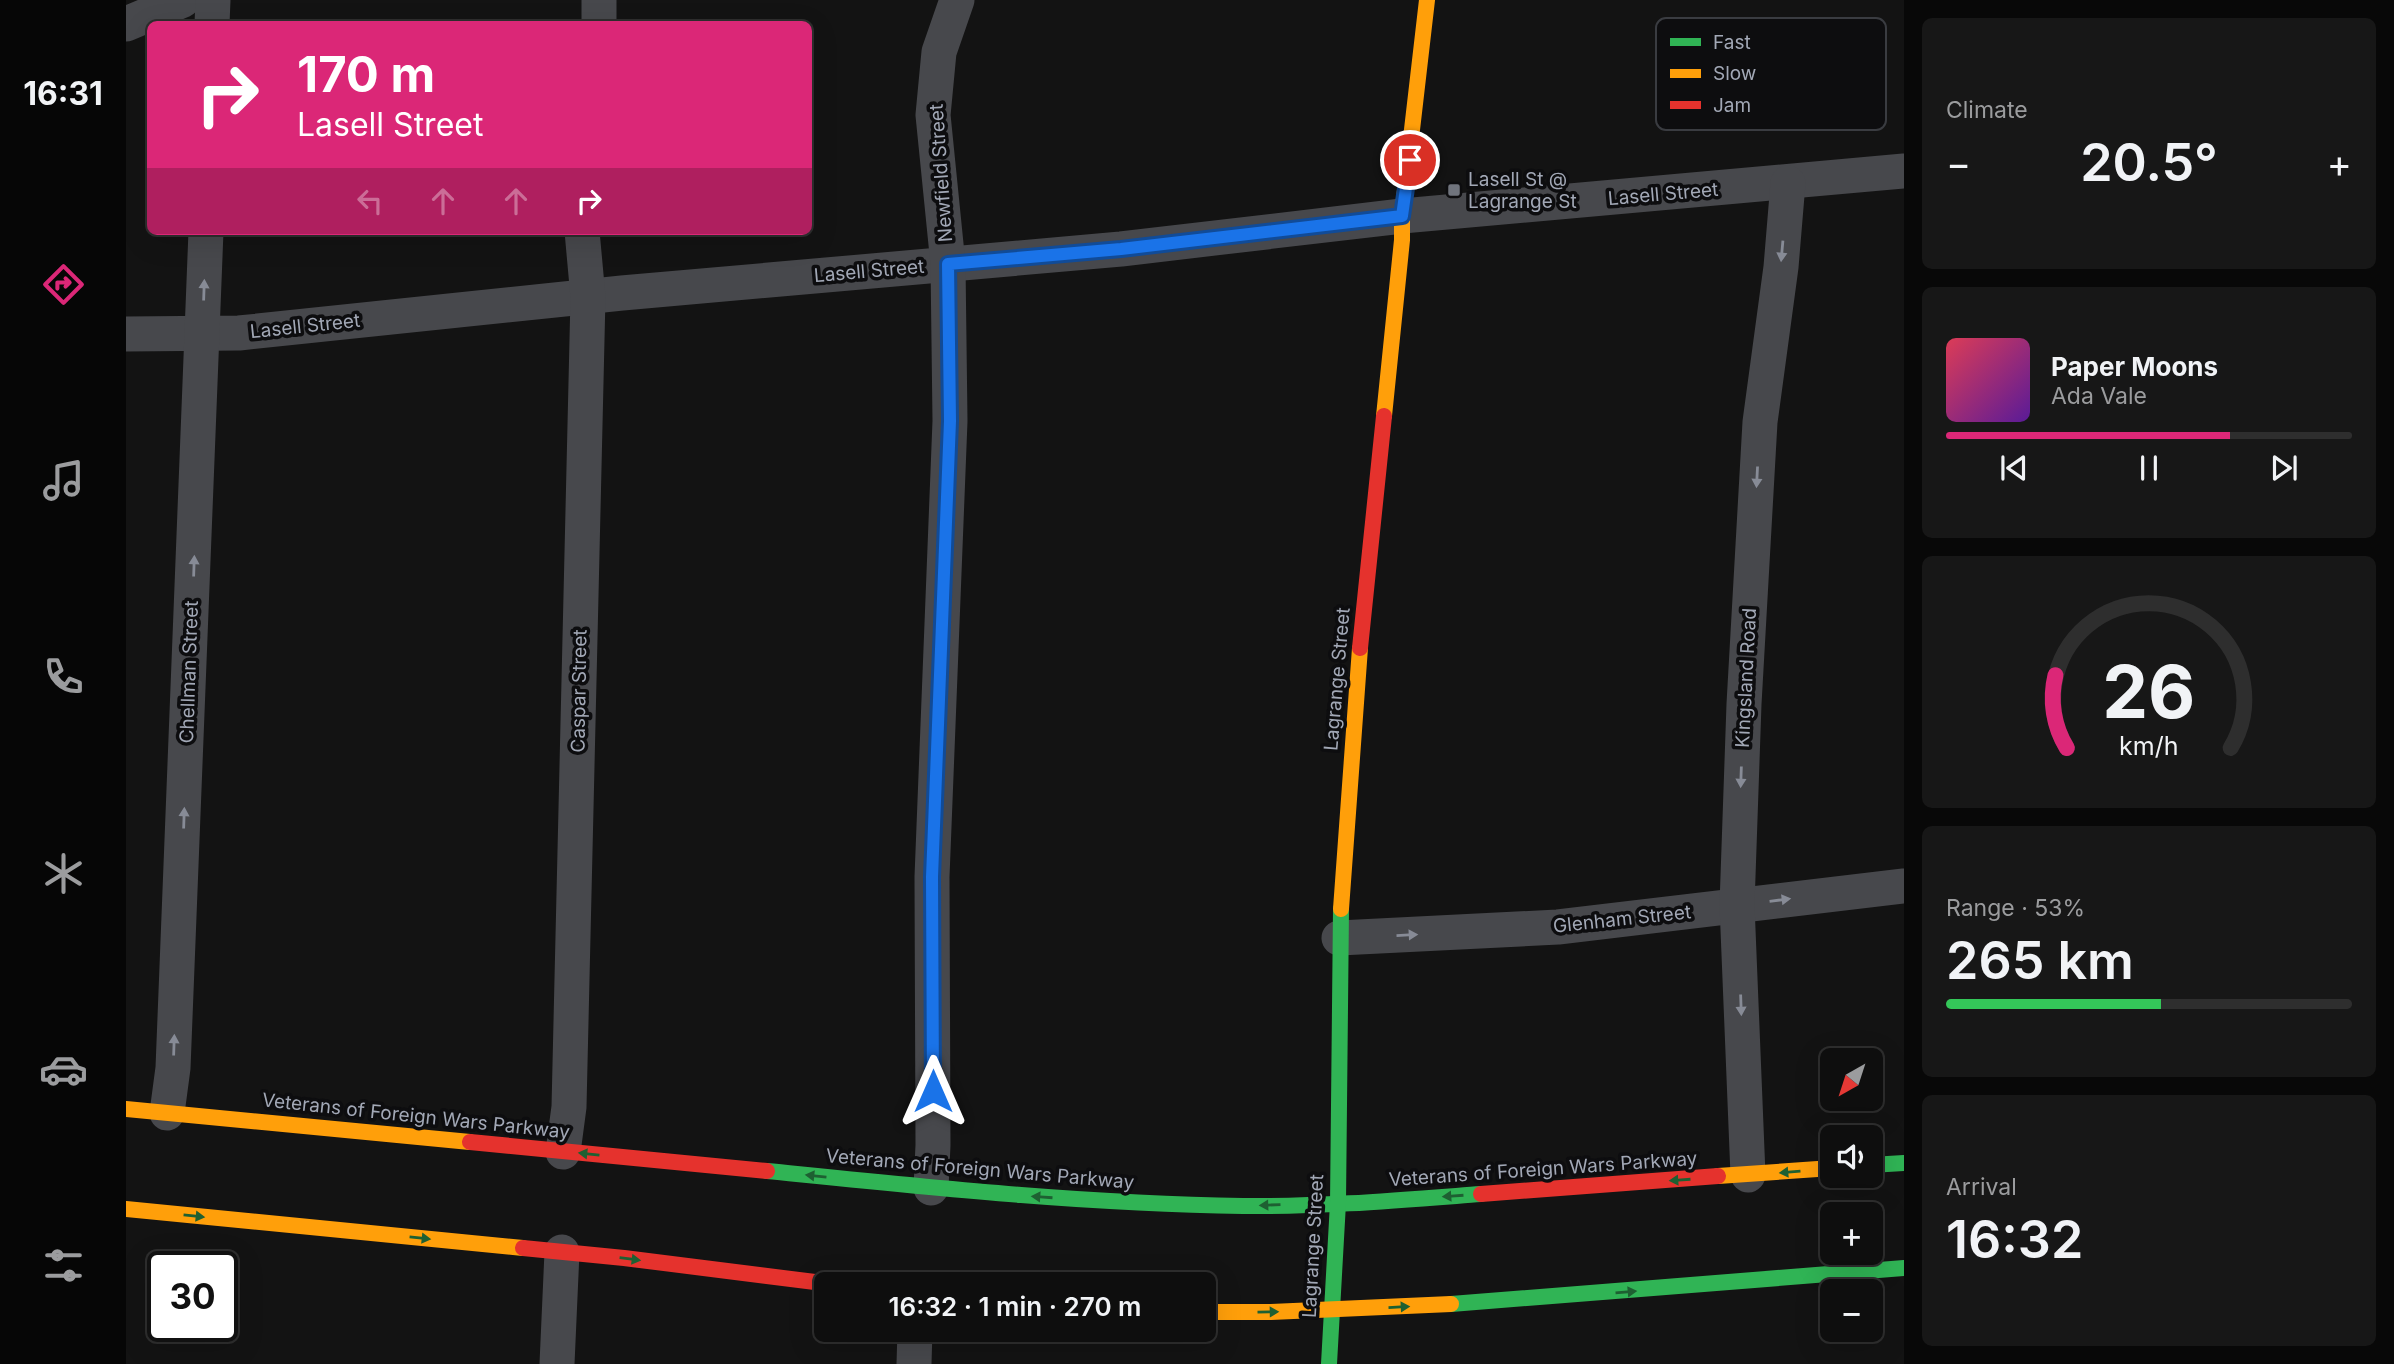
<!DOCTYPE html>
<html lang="en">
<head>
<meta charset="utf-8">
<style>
  body { margin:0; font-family:Inter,sans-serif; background:#171717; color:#f1f3f6; height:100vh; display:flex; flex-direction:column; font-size:26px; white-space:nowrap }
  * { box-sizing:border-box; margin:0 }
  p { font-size:23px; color:#9b9c9e }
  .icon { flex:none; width:38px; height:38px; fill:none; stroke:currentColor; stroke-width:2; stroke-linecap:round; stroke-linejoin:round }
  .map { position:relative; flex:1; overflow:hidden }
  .drawer { display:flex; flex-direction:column; gap:18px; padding:18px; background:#080808; width:490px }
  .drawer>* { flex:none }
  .banner { position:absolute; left:21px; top:21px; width:665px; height:214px; border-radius:10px; box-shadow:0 7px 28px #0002,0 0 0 2px #2e2e2e; background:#db2777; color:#fff; overflow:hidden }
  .needle { width:46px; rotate:219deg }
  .fabs { position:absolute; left:1694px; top:1048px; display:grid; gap:14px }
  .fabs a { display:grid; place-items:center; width:63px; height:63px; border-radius:10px; background:#0e0e0e; box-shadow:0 7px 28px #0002,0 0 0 2px #2e2e2e; font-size:35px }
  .speed { position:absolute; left:21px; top:1251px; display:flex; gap:14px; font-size:35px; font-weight:700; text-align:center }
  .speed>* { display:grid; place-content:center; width:91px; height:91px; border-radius:50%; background:#0e0e0e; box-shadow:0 7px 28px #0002,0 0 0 2px #2e2e2e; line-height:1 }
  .speed .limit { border:4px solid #111; border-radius:10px; background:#fff; color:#111 }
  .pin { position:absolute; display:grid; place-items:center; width:60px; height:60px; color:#fff; margin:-30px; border:4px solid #fff; border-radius:50%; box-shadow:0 2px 7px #0007 }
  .me { position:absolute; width:77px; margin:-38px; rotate:0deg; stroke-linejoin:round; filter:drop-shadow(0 0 5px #0008) }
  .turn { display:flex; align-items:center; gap:24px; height:147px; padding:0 35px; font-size:32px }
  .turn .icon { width:91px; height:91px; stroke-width:2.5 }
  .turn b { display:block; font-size:49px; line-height:60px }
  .lanes { display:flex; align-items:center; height:66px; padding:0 35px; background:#0003; justify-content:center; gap:35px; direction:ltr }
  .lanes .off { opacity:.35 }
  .big { font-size:52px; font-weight:600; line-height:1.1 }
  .drawer .widget { flex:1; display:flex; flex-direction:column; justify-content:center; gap:10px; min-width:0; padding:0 24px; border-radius:10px; background:#171717 }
  .drawer .dial { align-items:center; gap:0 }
  .dial svg { height:182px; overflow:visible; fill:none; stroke:#2e2e2e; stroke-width:7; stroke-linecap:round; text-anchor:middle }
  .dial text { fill:#f1f3f6; stroke:none }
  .song { display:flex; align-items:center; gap:21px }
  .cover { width:84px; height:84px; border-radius:10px; background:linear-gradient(135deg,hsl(350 70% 55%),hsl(270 70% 35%)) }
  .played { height:7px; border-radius:4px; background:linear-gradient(90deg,#db2777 70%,#2e2e2e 70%) }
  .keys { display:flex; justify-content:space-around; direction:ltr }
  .heat { display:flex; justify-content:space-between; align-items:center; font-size:38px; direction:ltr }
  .charge { height:10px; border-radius:5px; background:linear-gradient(90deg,#34c759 53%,#2e2e2e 0) }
  .trip { position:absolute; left:688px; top:1272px; width:402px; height:70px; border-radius:10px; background:#0e0e0e; box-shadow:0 7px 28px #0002,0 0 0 2px #2e2e2e; font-weight:600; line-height:70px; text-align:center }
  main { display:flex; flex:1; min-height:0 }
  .menu { display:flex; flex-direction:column; width:126px; justify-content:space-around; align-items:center; background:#060606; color:#9b9c9e }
  .menu .icon { width:49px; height:49px }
  .menu .selected { color:#db2777 }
  .menu b { font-size:32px; color:#f1f3f6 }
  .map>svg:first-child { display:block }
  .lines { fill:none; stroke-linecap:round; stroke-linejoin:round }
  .street { stroke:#47484c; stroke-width:35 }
  .fast { stroke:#30b455; stroke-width:16 }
  .slow { stroke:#ff9f0a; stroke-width:16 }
  .jam { stroke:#e5322d; stroke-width:16 }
  .oneway { fill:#878b96 }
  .oneway2 { fill:#1e6032 }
  .route-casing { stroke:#114b97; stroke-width:18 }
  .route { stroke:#1a73e8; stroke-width:12 }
  .poi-dot { fill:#70747d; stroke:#0d0d0f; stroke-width:2.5 }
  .labels { text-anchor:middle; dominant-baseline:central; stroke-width:7; stroke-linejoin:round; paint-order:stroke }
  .street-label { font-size:19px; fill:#a2a8b6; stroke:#0d0d0f }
  .poi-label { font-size:19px; fill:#a2a8b6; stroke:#0d0d0f; text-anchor:start }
  .key { fill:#0d0d0f; stroke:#3a3c41; stroke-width:2 }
  .key-label { font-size:19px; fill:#a2a8b6 }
</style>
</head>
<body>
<main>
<nav class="menu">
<b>16:31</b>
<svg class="icon selected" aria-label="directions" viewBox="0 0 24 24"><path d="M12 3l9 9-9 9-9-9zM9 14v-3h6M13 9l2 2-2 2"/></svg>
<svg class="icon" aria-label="music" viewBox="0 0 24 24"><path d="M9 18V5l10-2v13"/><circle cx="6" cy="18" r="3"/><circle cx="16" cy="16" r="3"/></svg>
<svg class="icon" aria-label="phone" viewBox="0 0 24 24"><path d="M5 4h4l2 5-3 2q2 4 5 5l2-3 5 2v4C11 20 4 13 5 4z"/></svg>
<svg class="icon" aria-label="climate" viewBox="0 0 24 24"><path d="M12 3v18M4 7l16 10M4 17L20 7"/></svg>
<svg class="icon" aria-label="car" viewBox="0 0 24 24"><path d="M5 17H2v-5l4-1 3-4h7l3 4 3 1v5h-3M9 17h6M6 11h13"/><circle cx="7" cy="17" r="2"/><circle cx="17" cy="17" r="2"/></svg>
<svg class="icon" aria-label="filters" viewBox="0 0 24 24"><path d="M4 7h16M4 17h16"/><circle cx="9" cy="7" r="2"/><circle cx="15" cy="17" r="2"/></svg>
</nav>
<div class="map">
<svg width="1778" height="1364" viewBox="0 0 1778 1364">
  <rect width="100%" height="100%" fill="#131313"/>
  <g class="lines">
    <g class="street">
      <path d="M473,0V24"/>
      <path d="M0,24L57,0"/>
      <path d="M86,24L87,0"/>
      <path d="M0,334L113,333L496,293L995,249L1276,216L1778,171"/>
      <path d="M1213,938L1432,927L1778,886"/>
      <path d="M41,1113L47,1068L80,231"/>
      <path d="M437,1152L443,1107L462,297L456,231"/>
      <path d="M1622,1175L1611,905L1618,704L1634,422L1655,267L1662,183"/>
      <path d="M805,1188L807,1145L806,877L824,421L822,264L807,115L813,52L831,0"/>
      <path d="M431,1364L436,1252"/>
      <path d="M788,1364L789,1330"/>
    </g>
    <g class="fast">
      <path d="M1745,1165L1778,1163"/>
      <path d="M641,1171C800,1187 958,1204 1117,1206C1196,1207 1276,1200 1355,1194"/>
      <path d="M1325,1304L1778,1268"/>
      <path d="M1203,1364L1212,1203L1215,909"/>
    </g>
    <g class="slow">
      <path d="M1258,416L1276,240V216L1301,0"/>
      <path d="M1215,909L1234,648"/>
      <path d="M0,1109L344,1142"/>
      <path d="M1592,1176L1706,1168"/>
      <path d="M0,1209L397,1248"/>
      <path d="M1078,1312H1145L1325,1304"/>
    </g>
    <g class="jam">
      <path d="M1234,648L1258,416"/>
      <path d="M344,1142L641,1171"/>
      <path d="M1355,1194L1592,1176"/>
      <path d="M397,1248L498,1258L705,1284"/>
    </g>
  </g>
  <defs><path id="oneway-solid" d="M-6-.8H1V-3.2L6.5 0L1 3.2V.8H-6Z" transform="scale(1.75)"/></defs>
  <g class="oneway">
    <use href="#oneway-solid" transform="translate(1656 251) rotate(95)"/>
    <use href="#oneway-solid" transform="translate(78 290) rotate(-88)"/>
    <use href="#oneway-solid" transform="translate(1631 477) rotate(93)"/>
    <use href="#oneway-solid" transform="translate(68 566) rotate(-88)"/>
    <use href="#oneway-solid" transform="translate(1615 777) rotate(92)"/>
    <use href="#oneway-solid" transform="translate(58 818) rotate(-88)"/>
    <use href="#oneway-solid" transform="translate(1654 900) rotate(-7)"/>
    <use href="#oneway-solid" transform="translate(1281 935) rotate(-3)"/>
    <use href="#oneway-solid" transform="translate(1615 1005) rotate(88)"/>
    <use href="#oneway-solid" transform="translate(48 1045) rotate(-88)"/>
  </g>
  <g class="oneway2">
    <use href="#oneway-solid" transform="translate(463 1154) rotate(-174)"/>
    <use href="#oneway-solid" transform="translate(1664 1172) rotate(175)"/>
    <use href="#oneway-solid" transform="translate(690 1176) rotate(-174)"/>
    <use href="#oneway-solid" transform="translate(1554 1180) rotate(176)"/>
    <use href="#oneway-solid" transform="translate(1327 1196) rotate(176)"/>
    <use href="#oneway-solid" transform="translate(916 1197) rotate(-176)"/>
    <use href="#oneway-solid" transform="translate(1144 1205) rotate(178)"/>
    <use href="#oneway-solid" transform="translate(68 1216) rotate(6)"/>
    <use href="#oneway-solid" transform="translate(294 1238) rotate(6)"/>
    <use href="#oneway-solid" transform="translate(504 1259) rotate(7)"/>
    <use href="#oneway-solid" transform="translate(1500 1292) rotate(-5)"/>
    <use href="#oneway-solid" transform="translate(1273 1307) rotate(-3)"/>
    <use href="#oneway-solid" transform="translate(1142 1312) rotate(-1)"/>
  </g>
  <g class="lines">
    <g class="route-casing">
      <path id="route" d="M807,1091L806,877L824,421L822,264L995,249L1276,216L1284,160"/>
    </g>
    <use href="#route" class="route"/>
  </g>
  <rect class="poi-dot" x="1321" y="183" width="14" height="14" rx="3.5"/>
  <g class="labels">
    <g class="street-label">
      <text transform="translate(815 173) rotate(-94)">Newfield Street</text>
      <text transform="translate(1537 194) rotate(-5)">Lasell Street</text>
      <text transform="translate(743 271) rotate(-5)">Lasell Street</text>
      <text transform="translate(179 326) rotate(-6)">Lasell Street</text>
      <text transform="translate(63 672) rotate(-88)">Chellman Street</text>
      <text transform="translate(1620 678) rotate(-87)">Kingsland Road</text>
      <text transform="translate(1211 679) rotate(-85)">Lagrange Street</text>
      <text transform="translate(453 691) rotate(-89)">Caspar Street</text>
      <text transform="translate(1496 919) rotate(-6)">Glenham Street</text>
      <text transform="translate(290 1116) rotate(6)">Veterans of Foreign Wars Parkway</text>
      <text transform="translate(854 1169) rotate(5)">Veterans of Foreign Wars Parkway</text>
      <text transform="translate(1417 1169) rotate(-4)">Veterans of Foreign Wars Parkway</text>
      <text transform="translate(1187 1246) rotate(-87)">Lagrange Street</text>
    </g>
    <g class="poi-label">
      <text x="1342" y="179">Lasell St @<tspan x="1342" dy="22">Lagrange St</tspan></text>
    </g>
  </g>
  <rect x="1530" y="18" width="230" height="112" rx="10" class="key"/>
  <rect x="1544" y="38" width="31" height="8" fill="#30b455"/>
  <rect x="1544" y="69" width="31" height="9" fill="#ff9f0a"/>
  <rect x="1544" y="101" width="31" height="8" fill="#e5322d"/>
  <g class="key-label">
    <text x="1587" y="49">Fast</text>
    <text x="1587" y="80">Slow</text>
    <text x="1587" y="112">Jam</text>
  </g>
</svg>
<div class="fabs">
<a><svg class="needle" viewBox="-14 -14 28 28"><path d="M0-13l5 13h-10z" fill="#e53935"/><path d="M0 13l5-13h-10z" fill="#9b9c9e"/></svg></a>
<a><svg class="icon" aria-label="sound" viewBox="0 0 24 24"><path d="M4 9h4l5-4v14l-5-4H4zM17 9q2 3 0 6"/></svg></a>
<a>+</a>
<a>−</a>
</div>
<div class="speed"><div class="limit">30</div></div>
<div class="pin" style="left:1284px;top:160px;background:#d93025"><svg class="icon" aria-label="arrive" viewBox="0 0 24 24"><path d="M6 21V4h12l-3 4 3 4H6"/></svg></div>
<svg class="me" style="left:807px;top:1091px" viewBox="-20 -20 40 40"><path d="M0-17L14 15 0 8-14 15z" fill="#1a73e8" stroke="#fff" stroke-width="4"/></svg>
<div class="trip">16:32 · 1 min · 270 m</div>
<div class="banner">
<div class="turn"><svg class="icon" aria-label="right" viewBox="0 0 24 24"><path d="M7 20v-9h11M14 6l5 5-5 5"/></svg><div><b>170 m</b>Lasell Street</div></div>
<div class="lanes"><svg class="icon off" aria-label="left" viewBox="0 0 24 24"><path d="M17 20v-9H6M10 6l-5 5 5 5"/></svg><svg class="icon off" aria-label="ahead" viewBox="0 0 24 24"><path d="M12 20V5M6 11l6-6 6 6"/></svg><svg class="icon off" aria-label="ahead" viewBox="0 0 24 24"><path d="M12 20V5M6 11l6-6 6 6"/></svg><svg class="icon" aria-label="right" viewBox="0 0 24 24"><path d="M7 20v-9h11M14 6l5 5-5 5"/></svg></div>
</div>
</div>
<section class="drawer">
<div class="widget"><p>Climate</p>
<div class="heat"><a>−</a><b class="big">20.5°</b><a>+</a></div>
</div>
<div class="widget">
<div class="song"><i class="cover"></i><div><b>Paper Moons</b><p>Ada Vale</p></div></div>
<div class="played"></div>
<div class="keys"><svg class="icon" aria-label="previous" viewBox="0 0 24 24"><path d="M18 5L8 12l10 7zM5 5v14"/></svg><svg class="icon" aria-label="pause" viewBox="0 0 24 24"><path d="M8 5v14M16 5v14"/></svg><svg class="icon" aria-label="next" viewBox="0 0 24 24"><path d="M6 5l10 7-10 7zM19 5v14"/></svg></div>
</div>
<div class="widget dial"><svg viewBox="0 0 100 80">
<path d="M14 69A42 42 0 1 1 86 69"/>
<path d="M14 69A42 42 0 0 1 9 37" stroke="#db2777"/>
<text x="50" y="56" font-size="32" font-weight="700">26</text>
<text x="50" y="72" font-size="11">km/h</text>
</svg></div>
<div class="widget"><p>Range · 53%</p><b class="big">265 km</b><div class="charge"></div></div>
<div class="widget"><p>Arrival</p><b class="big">16:32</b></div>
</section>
</main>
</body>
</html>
